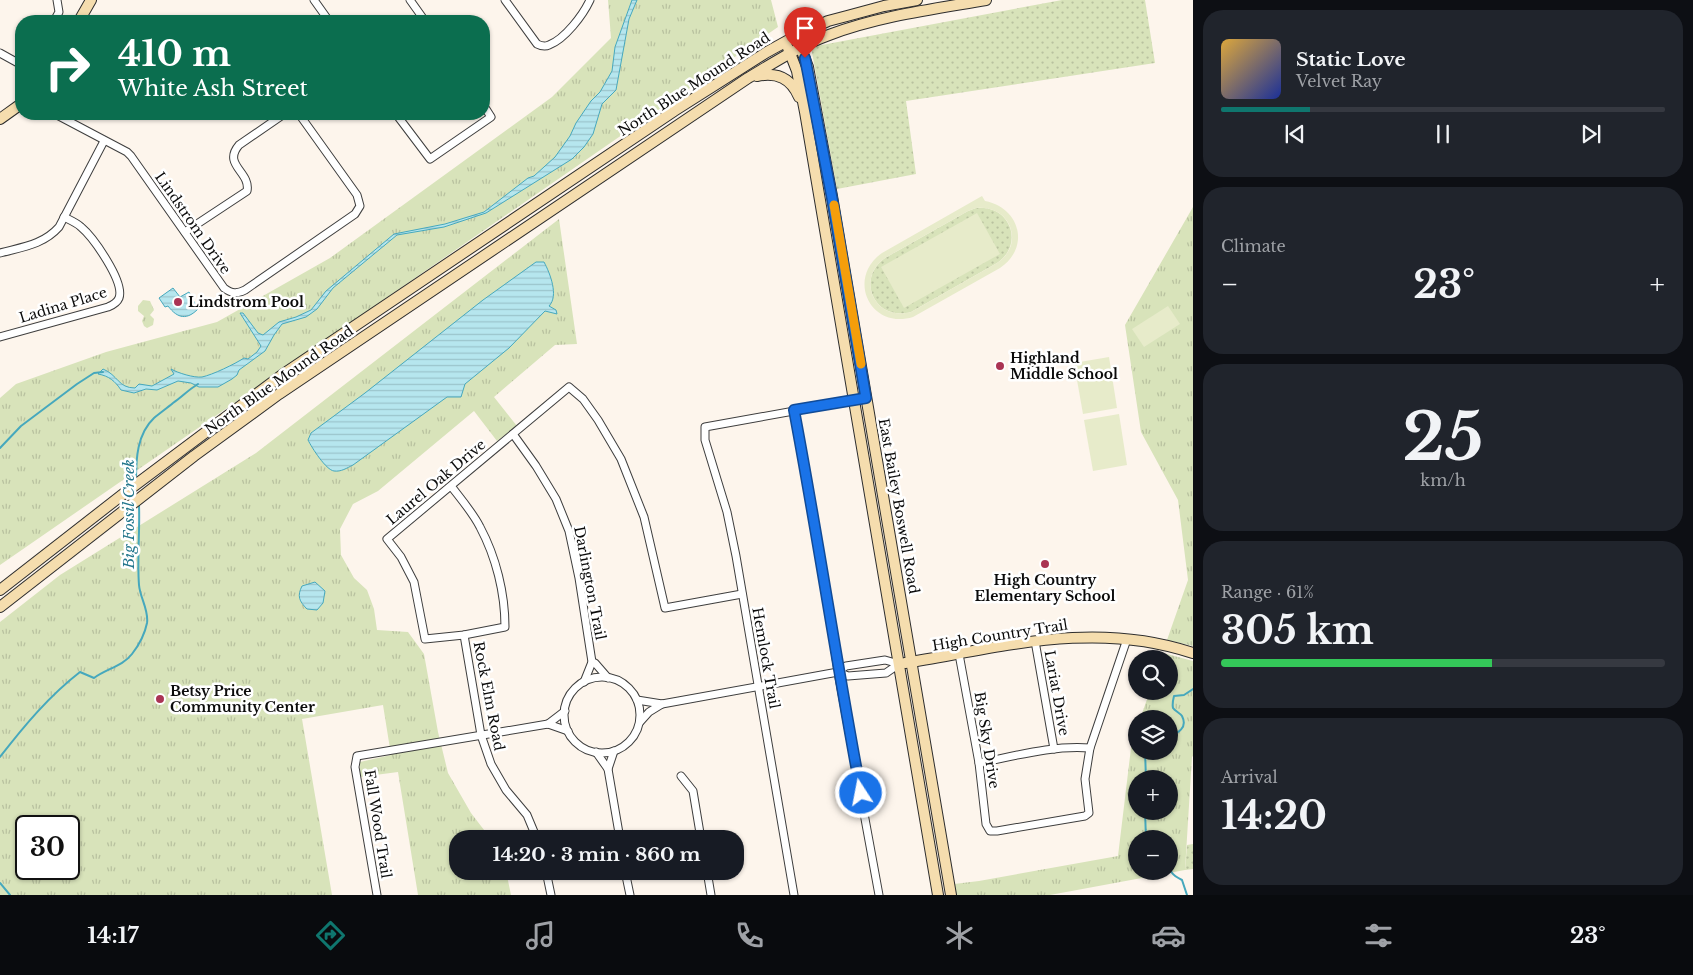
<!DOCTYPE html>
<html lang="en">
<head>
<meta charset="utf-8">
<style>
  body { margin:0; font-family:"Libre Baskerville",serif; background:#20242c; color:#f1f3f6; height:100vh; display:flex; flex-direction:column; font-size:19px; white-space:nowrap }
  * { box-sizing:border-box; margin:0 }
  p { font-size:16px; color:#9ea1a6 }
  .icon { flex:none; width:28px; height:28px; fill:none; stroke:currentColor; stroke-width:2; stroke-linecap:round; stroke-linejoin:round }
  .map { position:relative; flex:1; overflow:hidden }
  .drawer { display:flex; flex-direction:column; gap:10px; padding:10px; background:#0d0f14; width:500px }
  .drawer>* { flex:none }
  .banner { position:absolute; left:15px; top:15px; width:475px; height:105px; border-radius:20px; box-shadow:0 1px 4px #0004; background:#0b6e4f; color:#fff; overflow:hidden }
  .tools { position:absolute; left:1128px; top:650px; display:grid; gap:10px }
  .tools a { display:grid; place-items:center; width:50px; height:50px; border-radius:50%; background:#171b24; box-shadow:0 1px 4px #0004; font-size:25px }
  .speed { position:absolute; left:15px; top:815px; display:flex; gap:10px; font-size:25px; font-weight:700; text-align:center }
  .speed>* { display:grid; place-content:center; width:65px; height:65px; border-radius:50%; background:#171b24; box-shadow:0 1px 4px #0004; line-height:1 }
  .speed .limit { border:2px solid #111; border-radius:8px; background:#fff; color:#111 }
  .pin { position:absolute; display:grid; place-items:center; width:42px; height:42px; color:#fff; margin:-51px -21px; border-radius:50% 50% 50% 0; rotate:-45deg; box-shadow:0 0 5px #0007 }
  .pin .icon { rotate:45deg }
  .me { position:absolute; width:55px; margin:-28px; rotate:349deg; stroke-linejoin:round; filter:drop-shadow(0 0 4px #0008) }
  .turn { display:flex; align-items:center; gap:18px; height:105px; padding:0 20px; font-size:22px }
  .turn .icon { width:65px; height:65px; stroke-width:2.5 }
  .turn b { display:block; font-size:35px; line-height:42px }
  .big { font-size:38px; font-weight:700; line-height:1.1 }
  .drawer .card { flex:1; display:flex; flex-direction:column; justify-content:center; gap:8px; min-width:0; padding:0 18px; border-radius:20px; background:#20242c }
  .drawer .dial { align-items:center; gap:0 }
  .dial b { font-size:65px; line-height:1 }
  .song { display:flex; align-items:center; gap:15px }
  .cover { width:60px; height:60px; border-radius:8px; background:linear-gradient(135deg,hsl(40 70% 55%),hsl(230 70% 35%)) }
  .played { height:5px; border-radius:2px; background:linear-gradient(90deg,#0f766e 20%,#363941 20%) }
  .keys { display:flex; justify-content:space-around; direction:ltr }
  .heat { display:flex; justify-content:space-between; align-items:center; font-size:28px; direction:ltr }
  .charge { height:8px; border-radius:4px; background:linear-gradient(90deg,#34c759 61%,#363941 0) }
  .trip { position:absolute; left:449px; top:830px; width:295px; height:50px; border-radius:20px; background:#171b24; box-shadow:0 1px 4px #0004; font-weight:700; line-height:50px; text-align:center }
  .tab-bar { display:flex; height:80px; justify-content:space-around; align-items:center; background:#090b0e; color:#9ea1a6 }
  .tab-bar .icon { width:35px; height:35px }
  .tab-bar .current { color:#0f766e }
  .tab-bar b { font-size:22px; color:#f1f3f6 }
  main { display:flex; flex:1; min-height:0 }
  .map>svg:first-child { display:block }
  .grass { fill:url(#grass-dots) }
  .park { fill:url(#park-tufts); fill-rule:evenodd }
  .pitch { fill:#e7ebca; fill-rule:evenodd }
  .water { fill:url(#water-rules); stroke:#46a8bd }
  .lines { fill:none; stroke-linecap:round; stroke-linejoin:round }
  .stream { stroke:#46a8bd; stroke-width:2 }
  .street-casing { stroke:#3e3e3e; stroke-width:9 }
  .secondary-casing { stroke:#2d2d2d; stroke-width:12 }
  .street { stroke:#fff; stroke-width:7 }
  .secondary { stroke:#f5ddae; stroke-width:10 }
  .route-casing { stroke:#114b97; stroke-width:12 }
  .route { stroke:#1a73e8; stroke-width:9 }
  .slow { stroke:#f59e0b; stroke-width:9 }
  .poi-dot { fill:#aa3454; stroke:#fff; stroke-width:2 }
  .labels { text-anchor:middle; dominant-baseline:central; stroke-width:5; stroke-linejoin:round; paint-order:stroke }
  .street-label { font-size:14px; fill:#0b0b0b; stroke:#fff }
  .poi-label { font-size:14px; font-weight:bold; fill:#0b0b0b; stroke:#fff; text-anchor:start }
  .water-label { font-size:15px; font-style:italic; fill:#24778d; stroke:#fff }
</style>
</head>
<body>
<main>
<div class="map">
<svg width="1193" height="895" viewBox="0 0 1193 895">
  <defs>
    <pattern id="grass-dots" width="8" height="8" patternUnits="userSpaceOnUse" patternTransform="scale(1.25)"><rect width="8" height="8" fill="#d8e3ba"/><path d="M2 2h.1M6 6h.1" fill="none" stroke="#b8c19f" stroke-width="1.8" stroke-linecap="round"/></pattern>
    <pattern id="park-tufts" width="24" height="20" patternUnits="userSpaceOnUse" patternTransform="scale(1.25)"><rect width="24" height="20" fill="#d8e3ba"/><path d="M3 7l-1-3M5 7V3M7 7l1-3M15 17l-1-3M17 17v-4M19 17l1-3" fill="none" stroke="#b8c19f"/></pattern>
    <pattern id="water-rules" width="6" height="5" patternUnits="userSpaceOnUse" patternTransform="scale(1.25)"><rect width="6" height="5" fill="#b6e6ee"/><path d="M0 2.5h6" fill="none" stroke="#9bc4cb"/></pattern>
  </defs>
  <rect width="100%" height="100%" fill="#fdf5ec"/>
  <g class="grass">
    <path d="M1062,0H1145L1155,63L906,101L916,174L837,189L811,47Z"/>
    <path d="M976,208C1010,204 1025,244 997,263L911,312C875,322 855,279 885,258L968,211Z"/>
    <path d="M1193,844V869L1185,870L1187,845Z"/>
  </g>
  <g class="park">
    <path d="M608,0H771L778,27L0,565V398L16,384L106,352L217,322L330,258L552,97L611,38Z"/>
    <path d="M1193,207V646L1167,640L1188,580L1178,500L1141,432L1125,325Z"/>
    <path d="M559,219L577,344L555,345L494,397L517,426L497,441L474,411L378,491L353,504L340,529L341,555L354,578L367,590L374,609L377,630L408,632L424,654L438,732L448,773L471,813L491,839H458V871H506L511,895H418L398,772L360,777V762L391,755L383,705L302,719L332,895H0V622L60,575L256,453ZM26,826H69V869H26Z"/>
    <path d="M143,300L150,301L154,310L150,315L154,319L153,325L147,328L144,326L142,321L144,316L138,311V306Z"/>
    <path d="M1163,653L1193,661V756L1192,757L1185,870L1050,895H956L954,884L979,881L1118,856L1131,748L1136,731V751H1169V719H1140L1150,691H1169V659H1161ZM1136,779H1169V811H1136ZM1136,839H1169V871H1136Z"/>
  </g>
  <g class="pitch">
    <path d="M982,196L985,201C1021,208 1030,248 1000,268L913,317C870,330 846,278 882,253ZM976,208C1010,204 1026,244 997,263L911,312C875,322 855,279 885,258L968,211Z"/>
    <path d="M977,213L1000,254L904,308L881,267Z"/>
    <path d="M1168,306L1180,324L1144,347L1132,329Z"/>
    <path d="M1109,357L1117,408L1083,414L1074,363Z"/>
    <path d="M1119,414L1127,465L1093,471L1084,420Z"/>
  </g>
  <g class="water">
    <path d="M632,0H637L629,19L616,90L602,104L593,134L584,147L572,159L486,213L444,227L397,235L333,288L317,309L306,317L282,324L274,335L265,351L239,370L237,375L232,379L218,387H199L191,383L178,381L157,390L146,389L134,393L121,390C115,381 109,376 98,374L103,369C118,375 118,388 135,388L139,384L152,386L174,374L171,369C178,373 194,378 202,377C212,375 235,364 244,358L248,359L257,352L261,346L240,313H243L258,333L263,335L279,322L296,317L311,310L326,291L394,234L445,224L484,212L528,178L534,176L555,157L570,136L576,123L591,101L600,92L612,71L615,47Z"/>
    <path d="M536,262H544C550,273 559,296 549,306L556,310L557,314L545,311L509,348L465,384L461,397H447L353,465C347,468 341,472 334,471C326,470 312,448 308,440L311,433L365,393L483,300Z"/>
    <path d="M173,288L180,297L189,292L198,309C187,320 178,319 168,306L165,307L159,298Z"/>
    <path d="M315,582L325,591L323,603L317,610L307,609C299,601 297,596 302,586Z"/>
  </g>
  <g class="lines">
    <g class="stream">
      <path d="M0,448L21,426L77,384L94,373L103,372"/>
      <path d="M136,480C136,459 137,434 154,418C160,413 167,408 173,403C182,397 188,390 198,384"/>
      <path d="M1169,736C1178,733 1188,728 1182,716C1180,713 1175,711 1173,708C1172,704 1173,700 1174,696L1184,695L1193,689"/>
      <path d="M1145,751L1146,779"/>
      <path d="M0,757C24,726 49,696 80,672L94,678C106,669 123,666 132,654C139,645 145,633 147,623C149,610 140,598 139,585C137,559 140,532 139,505"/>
      <path d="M1145,811L1146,839"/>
      <path d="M1169,849L1170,857"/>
      <path d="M1170,861C1169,872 1172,875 1182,880L1187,895"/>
      <path d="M0,883L10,895"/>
    </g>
    <g class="street-casing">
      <g id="street">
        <path d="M314,0L329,21"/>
        <path d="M410,0L425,21"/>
        <path d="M505,0L537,44C541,46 545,47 549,45C565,39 583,15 590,0"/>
        <path d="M54,21L59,12L57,0"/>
        <path d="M0,53L18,63H21"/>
        <path d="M55,114L127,152L131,156L224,288C232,294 237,294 245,290L355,214L360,206L357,195L299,114"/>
        <path d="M396,114L430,159L491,117L484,106"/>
        <path d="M185,232L247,191C251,172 222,165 239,145L284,114"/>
        <path d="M0,253C22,247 43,245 59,227L104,141"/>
        <path d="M0,337L108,307C113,305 117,303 119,298C125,282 93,237 81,227C77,223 70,220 64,217"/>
        <path d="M794,410L829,608L838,672L879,895"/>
        <path d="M513,434L536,466L556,499L569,531L579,578L592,662L584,682"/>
        <path d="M451,486C461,499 473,513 480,527C496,557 505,593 505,627L464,635L425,639L414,582L401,557L387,539L569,387L583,399L598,420L621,459L644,517L665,608L742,594"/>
        <path d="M464,635L481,735L491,764L506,790L527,815L537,839"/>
        <path d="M1035,641L1054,749"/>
        <path d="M959,654L979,763L986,824L990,831H997L1085,816L1089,813L1085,779L1090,748L1127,639"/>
        <path d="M592,662L595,663L608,678"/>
        <path d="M838,672L848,676L886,673L899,664"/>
        <circle cx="602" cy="715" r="38"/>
        <path d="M637,700L662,704L838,672L846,666L885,660L899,664"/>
        <path d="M640,722L649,712L662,704"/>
        <path d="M548,724L565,711"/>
        <path d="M596,752L608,769L620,839"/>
        <path d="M979,763C1015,756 1053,745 1090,748"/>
        <path d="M608,769L614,751"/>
        <path d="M681,776L693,791L701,839"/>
        <path d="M546,871L551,895"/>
        <path d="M625,871L630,895"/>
        <path d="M707,871L711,895"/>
        <path d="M377,895L355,767L357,756L548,724L568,731"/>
        <path d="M794,895L736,556L727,512L705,440V427L866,398"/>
      </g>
    </g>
    <g class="secondary-casing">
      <g id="secondary">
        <path d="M79,21L91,0"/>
        <path d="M798,41L808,67L832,196L951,895"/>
        <path d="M788,48L797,71L805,112L938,895"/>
        <path d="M757,76C777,72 791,78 799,97"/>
        <path d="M0,119L21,104"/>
        <path d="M0,590L122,495L282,375L674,111L767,52L796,36L828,21L847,16L884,6L917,0"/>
        <path d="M0,607L194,456L279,394L748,78C775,62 801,45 829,35C879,16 934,9 986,0"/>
        <path d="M905,663C1003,647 1095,620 1193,653"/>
      </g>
    </g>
    <use href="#street" class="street"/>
    <use href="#secondary" class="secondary"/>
  </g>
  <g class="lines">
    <g class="route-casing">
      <path id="route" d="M805,58L832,198L866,398L794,410C818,537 837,666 861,793"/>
    </g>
    <use href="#route" class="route"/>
    <path class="slow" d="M834,205L861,364"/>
  </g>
  <g class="poi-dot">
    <circle cx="178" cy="302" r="5"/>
    <circle cx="1000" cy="366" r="5"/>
    <circle cx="1045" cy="564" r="5"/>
    <circle cx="160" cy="699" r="5"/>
  </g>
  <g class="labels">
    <g class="street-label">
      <text transform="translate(694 84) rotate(-33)">North Blue Mound Road</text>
      <text transform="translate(193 223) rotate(55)">Lindstrom Drive</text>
      <text transform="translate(63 305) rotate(-17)">Ladina Place</text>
      <text transform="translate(279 380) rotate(-35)">North Blue Mound Road</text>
      <text transform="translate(436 482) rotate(-40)">Laurel Oak Drive</text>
      <text transform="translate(899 506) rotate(80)">East Bailey Boswell Road</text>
      <text transform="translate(590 583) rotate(79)">Darlington Trail</text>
      <text transform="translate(1000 635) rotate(-9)">High Country Trail</text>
      <text transform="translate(766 658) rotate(80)">Hemlock Trail</text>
      <text transform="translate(1057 693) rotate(80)">Lariat Drive</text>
      <text transform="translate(489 696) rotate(79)">Rock Elm Road</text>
      <text transform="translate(987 740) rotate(81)">Big Sky Drive</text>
      <text transform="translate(378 824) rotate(81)">Fall Wood Trail</text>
    </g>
    <g class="poi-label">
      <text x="188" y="302">Lindstrom Pool</text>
      <text x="1010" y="358">Highland<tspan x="1010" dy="16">Middle School</tspan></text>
      <text x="1045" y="580" text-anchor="middle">High Country<tspan x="1045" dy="16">Elementary School</tspan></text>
      <text x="170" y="691">Betsy Price<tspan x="170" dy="16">Community Center</tspan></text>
    </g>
    <g class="water-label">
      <text transform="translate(128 514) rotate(-90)">Big Fossil Creek</text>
    </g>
  </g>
</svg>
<div class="tools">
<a><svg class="icon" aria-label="search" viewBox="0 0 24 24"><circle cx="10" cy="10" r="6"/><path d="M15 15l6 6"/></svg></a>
<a><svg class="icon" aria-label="layers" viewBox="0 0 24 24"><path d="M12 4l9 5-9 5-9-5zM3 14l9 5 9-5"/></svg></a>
<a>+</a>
<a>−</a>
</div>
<div class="speed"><div class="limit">30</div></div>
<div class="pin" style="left:805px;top:58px;background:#d93025"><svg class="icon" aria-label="arrive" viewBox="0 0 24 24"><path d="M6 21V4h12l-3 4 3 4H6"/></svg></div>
<svg class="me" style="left:861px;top:793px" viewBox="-20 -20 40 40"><circle r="17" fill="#1a73e8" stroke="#fff" stroke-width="3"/><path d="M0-11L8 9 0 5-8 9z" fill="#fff"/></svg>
<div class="trip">14:20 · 3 min · 860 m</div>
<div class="banner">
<div class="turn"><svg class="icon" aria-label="right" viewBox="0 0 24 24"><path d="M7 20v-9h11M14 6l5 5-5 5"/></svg><div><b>410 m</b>White Ash Street</div></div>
</div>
</div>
<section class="drawer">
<div class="card">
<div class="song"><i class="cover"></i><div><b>Static Love</b><p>Velvet Ray</p></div></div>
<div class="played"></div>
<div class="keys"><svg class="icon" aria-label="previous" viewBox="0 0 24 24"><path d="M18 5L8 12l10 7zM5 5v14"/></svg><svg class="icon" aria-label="pause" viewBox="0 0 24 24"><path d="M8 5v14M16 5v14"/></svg><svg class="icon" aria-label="next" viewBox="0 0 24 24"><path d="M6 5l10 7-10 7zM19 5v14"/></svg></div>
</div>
<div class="card"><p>Climate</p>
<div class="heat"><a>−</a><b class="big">23°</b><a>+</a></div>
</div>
<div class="card dial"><b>25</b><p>km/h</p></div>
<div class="card"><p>Range · 61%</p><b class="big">305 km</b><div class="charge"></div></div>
<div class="card"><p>Arrival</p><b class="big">14:20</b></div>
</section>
</main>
<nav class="tab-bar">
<b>14:17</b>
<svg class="icon current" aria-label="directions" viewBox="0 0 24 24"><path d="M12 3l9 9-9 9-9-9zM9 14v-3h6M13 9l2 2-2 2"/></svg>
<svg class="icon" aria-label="music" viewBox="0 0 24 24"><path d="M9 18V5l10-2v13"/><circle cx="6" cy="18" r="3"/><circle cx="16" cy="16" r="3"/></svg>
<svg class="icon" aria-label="phone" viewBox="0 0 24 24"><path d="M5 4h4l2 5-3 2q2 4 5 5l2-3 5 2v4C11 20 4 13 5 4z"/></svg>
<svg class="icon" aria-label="climate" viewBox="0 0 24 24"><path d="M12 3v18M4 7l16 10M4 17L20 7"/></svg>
<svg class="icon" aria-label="car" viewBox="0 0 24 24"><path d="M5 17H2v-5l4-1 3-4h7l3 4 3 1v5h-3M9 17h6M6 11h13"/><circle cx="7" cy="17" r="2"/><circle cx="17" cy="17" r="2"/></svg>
<svg class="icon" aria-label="filters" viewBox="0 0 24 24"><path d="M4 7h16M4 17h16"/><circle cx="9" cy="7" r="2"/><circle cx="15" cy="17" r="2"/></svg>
<b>23°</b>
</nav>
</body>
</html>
